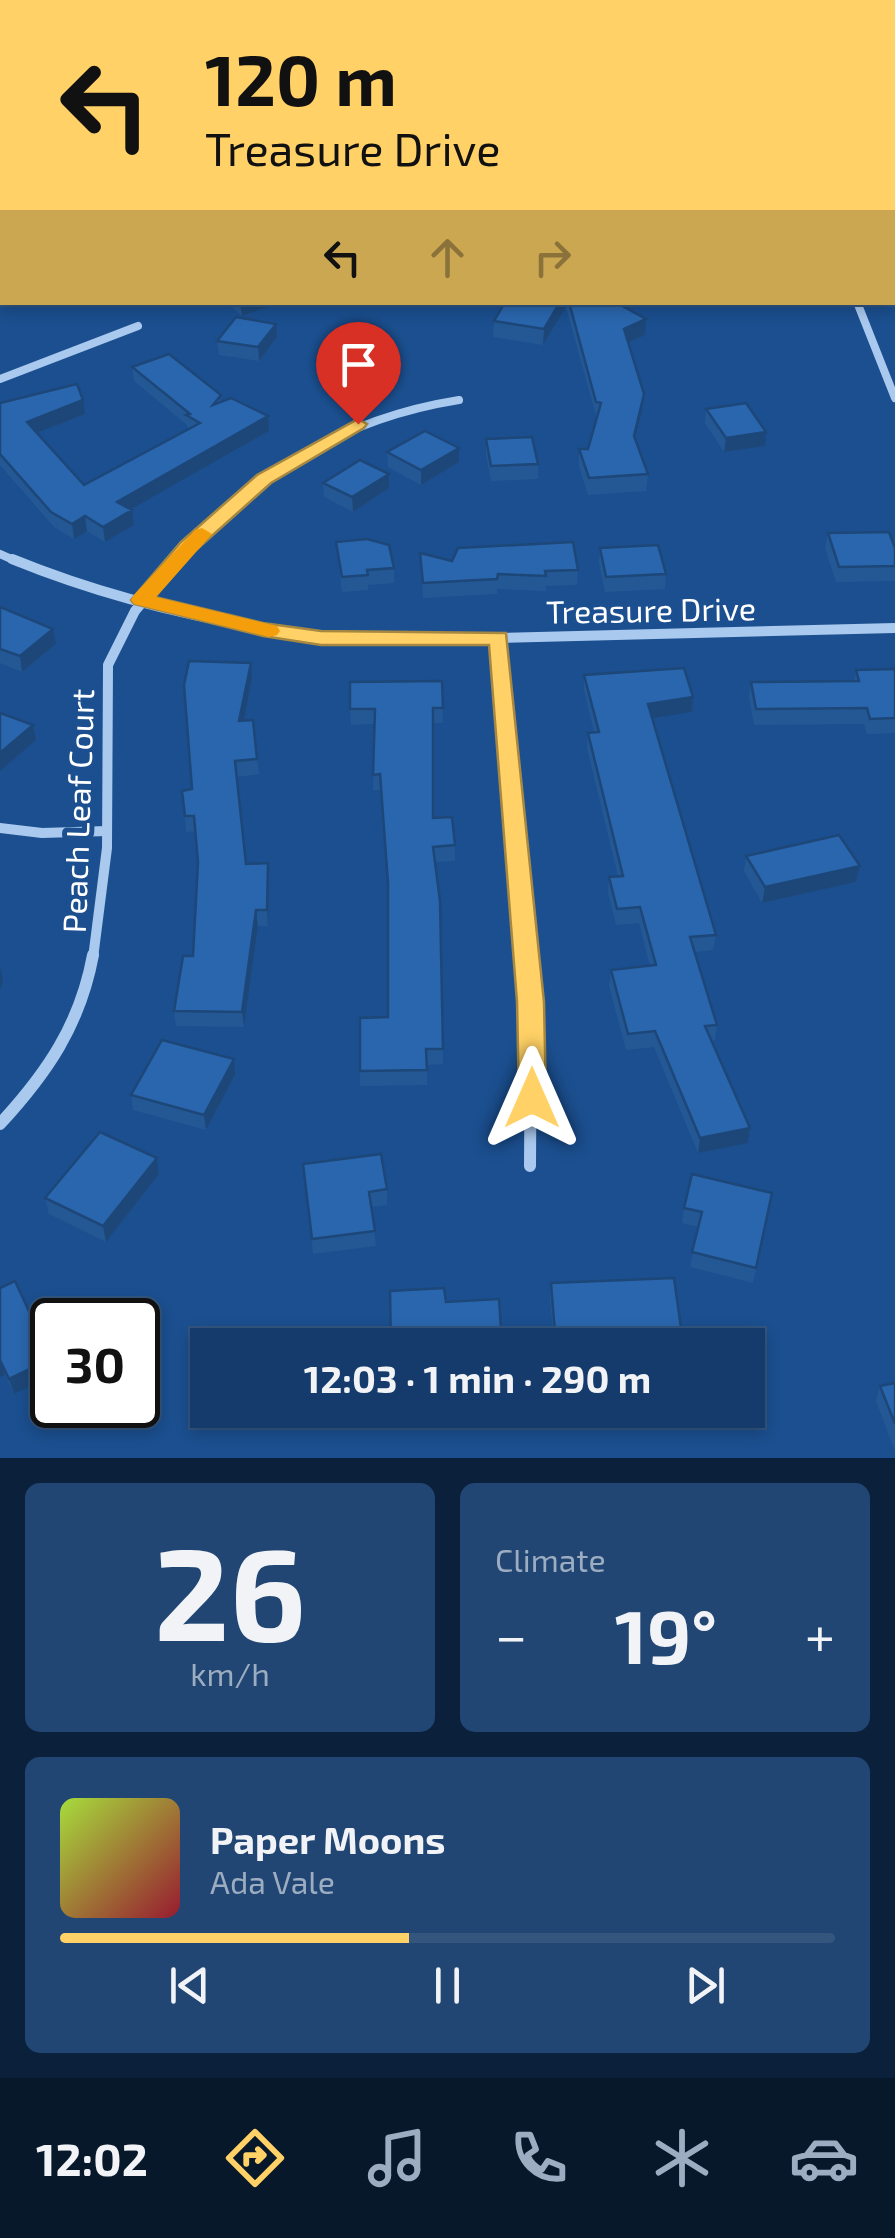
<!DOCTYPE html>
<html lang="en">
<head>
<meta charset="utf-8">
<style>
  body { margin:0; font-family:"Exo 2",sans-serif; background:#214673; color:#f1f3f6; height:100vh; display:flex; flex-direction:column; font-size:38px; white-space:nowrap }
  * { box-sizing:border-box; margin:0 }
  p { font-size:32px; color:#9dadc1 }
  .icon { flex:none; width:55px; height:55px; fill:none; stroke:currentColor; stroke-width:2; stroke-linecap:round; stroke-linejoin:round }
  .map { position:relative; height:1458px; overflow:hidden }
  .side { display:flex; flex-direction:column; gap:25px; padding:25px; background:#0b203b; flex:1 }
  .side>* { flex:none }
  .guide { position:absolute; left:0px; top:0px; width:895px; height:305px; box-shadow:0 5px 15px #0003,0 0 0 2px #33557e; background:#ffd166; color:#111; overflow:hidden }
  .speed { position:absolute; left:30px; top:1298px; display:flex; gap:20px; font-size:50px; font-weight:700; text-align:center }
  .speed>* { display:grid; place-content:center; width:130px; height:130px; border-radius:50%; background:#143b6b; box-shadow:0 5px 15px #0003,0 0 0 2px #33557e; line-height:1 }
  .speed .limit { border:5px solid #111; border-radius:15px; background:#fff; color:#111 }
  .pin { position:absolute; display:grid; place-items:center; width:85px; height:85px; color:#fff; margin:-102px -42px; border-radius:50% 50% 50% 0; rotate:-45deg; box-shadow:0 0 10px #0007 }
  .pin .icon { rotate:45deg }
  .me { position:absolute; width:110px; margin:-55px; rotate:0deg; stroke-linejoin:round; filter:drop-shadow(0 0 8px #0008) }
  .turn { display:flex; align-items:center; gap:35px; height:210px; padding:0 40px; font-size:45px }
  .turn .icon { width:130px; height:130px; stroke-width:2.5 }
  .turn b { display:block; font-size:70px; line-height:85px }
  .lanes { display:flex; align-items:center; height:95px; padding:0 40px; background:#0003; justify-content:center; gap:50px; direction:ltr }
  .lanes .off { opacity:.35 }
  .big { font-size:75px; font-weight:700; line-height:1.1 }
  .side .widget { flex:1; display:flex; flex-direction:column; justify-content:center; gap:15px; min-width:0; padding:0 35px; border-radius:15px; background:#214673 }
  .side .dial { align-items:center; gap:0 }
  .dial b { font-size:130px; line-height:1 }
  .song { display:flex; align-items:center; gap:30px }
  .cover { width:120px; height:120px; border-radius:15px; background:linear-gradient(135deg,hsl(80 70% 55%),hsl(350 70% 35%)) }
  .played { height:10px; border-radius:5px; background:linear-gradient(90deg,#ffd166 45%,#33557e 45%) }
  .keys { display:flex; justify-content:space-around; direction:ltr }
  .heat { display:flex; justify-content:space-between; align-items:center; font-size:55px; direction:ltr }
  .side .tiles { flex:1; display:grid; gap:25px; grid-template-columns:1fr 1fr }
  .widget:last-child { grid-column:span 2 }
  .trip { position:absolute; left:190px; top:1328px; width:575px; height:100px; border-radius:0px; background:#143b6b; box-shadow:0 5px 15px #0003,0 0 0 2px #33557e; font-weight:700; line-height:100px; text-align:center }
  .tab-bar { display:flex; height:160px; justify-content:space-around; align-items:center; background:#08182b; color:#9dadc1 }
  .tab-bar .icon { width:70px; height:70px }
  .tab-bar .current { color:#ffd166 }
  .tab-bar b { font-size:45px; color:#f1f3f6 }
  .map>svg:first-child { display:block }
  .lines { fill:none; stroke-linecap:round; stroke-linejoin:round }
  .street-far3 { stroke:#a9c9ee; stroke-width:6 }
  .street-far2 { stroke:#a9c9ee; stroke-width:8 }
  .street-far1 { stroke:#a9c9ee; stroke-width:10 }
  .street { stroke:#a9c9ee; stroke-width:12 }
  .wall { fill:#245895 }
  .shaded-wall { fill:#1d4779 }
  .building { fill:#2a66ad; stroke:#1d4779; stroke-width:2.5 }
  .route { fill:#ffd166; stroke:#a68842; stroke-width:2.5 }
  .slow { fill:#f59e0b }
  .labels { text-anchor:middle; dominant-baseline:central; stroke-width:10; stroke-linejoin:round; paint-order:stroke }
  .street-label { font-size:32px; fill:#fff; stroke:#1b4f8f }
</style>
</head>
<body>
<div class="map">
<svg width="895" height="1458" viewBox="0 0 895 1458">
  <rect width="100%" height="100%" fill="#1b4f8f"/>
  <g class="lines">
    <path class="street-far3" d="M217,0L221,2"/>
    <g class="street-far2">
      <path d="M857,302L895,398"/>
      <path d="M0,379L138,326"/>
      <path d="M0,554L18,562"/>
      <path d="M175,562C257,474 339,419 459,400"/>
    </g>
    <g class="street-far1">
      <path d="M12,559C130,607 253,632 380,641L895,628"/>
      <path d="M499,638L527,958"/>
      <path d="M0,828L42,833L107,831"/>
      <path d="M93,958L107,848L108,665L135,611L178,559"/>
    </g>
    <g class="street">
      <path d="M527,955L531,1002L530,1166"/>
      <path d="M0,1124C47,1073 80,1025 93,955"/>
    </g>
  </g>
  <g class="wall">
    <path d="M0,0H194L197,2H2V10L0,9Z"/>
    <path d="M586,0H626L625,2H587Z"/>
    <path d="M892,207H895V258L892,252Z"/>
    <path d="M226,302H282L242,316Z"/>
    <path d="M505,302H615L645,335L628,343L644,394L642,410L635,441L648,474L646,491L588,495L579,466V449H588L597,419L566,307L543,345L493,337L494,321Z"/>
    <path d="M277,337L259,361L219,355L217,341Z"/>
    <path d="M132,367L222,401L269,431L131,509L134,525L105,542L87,531L74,539L54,527L0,465V403L85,414L37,433L84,485L188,429L187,425L134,381Z"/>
    <path d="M706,409L765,446L724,452L705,423Z"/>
    <path d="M486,439L538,464V479L491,481L486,454Z"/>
    <path d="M387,452L459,462L421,485L388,467Z"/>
    <path d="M323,483L389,488L353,512L324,497Z"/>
    <path d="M828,533L895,548V581L836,582L825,548Z"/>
    <path d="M336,542L394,568V583L368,585V590L342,592Z"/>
    <path d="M600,548L666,574L665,589L605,592L599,563Z"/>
    <path d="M420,553L452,561L578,570L577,585L546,586V591L497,589V594L423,598Z"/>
    <path d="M0,607L56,644L22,672L0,663Z"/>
    <path d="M895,669V733L867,734L864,724L754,725L749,697L751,682L854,681L856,670Z"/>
    <path d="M584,675L692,712L652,718L716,935L713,950L695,952L717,1025L715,1040L712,1041L750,1128L748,1143L698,1153L654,1047L626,1050L609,986L611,970L650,966L639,923L616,925L608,893L609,877L618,876L587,748L588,733L594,732L584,690Z"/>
    <path d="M252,678L244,721L253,720L259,774L236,777L246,864L269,878L268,926H258L244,1027L176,1026L174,1011L193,956L198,862L196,831L186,832L185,816L192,789Z"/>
    <path d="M442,681L443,723H433V818L455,845V861L435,862L440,901L443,1064L427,1065V1085L360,1086V1071L388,1017V893L380,790H373L374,724L351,725L350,709Z"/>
    <path d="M746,856L860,866L856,882L762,903L744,871Z"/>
    <path d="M235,1075L206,1130L133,1110L131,1095Z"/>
    <path d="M157,1158L159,1174L106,1242L49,1214L45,1198Z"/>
    <path d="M303,1164L387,1189V1205L371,1207L376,1246L313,1254Z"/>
    <path d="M772,1193L753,1283L690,1267L698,1227L682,1223L684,1208Z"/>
    <path d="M551,1283L681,1328L679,1343L629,1345H554L550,1298Z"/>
    <path d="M0,1288L51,1359L52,1363V1376L14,1394L5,1375L0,1377Z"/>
    <path d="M895,1383V1451L876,1401L880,1386Z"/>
  </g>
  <g class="shaded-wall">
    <path d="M2,64V78L0,80V65Z"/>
    <path d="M2,126V141L0,142V128Z"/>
    <path d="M240,302H282L242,316Z"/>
    <path d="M560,302H566V307L543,345L544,329Z"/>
    <path d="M646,319L645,335L623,345L624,329Z"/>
    <path d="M276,324L277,337L259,361L258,347Z"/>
    <path d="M644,394L642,410L632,453L634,436Z"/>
    <path d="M83,400L85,414L29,436L27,422Z"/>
    <path d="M268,416L269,431L119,516L117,502Z"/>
    <path d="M766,432L765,446L724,452L726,438Z"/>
    <path d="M459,448V462L421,485V470Z"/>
    <path d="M389,474V488L353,512L352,497Z"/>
    <path d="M132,510L134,525L105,542L103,527Z"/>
    <path d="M85,516L87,531L74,539L72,524Z"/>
    <path d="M53,629L56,644L22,672L20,656Z"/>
    <path d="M251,663L252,678L241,737L239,721Z"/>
    <path d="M693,697L692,712L647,719L648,704Z"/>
    <path d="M33,725L36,740L0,771V753Z"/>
    <path d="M268,863L269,878L268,926L267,910Z"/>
    <path d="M860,866L856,882L762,903L765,887Z"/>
    <path d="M256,910L258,926L244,1027L242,1012Z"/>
    <path d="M0,967L3,981L0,990Z"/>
    <path d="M234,1059L235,1075L206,1130L204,1115Z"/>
    <path d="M750,1128L748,1143L698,1153L700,1138Z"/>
    <path d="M157,1158L159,1174L106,1242L103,1226Z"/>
    <path d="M51,1359L52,1376L14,1394L9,1379Z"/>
    <path d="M1,1360L5,1375L0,1377V1360Z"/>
  </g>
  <g class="building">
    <path d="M7,0H194L197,2H16Z"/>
    <path d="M488,0H534V1L488,2Z"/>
    <path d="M0,80L2,81V126L0,128Z"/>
    <path d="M892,207H895V239L892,233Z"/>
    <path d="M505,302H560L544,329L494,321Z"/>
    <path d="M569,302H615L646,319L624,329L644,394L634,436L648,474L589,478L579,449H588L601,403L596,402Z"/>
    <path d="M236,317L276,324L258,347L217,341Z"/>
    <path d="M169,354L221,395L213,405L231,398L268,416L117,502L132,510L103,527L85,516L72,524L51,512L0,454V403L77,384L83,400L27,422L84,485L200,423L186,415L190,414L132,367Z"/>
    <path d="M746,403L766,432L726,438L706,409Z"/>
    <path d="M425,431L459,448L421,470L387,452Z"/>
    <path d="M532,437L538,464L491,466L486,439Z"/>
    <path d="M360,460L389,474L352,497L323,483Z"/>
    <path d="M889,532L895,548V566L839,567L828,533Z"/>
    <path d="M367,539L389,545L394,568L367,570L368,575L342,577L336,542Z"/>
    <path d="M573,542L578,570L545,571L546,576L498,574L497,579L423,583L420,553L452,561L458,548Z"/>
    <path d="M658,545L666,574L606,577L600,548Z"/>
    <path d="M0,607L53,629L20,656L0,649Z"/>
    <path d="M189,661L251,663L239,721L253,720L257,759L235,761L246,864L268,863L267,910H256L242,1012L174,1011L183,956H193L198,862L194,816H185L182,791L192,789L184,685Z"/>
    <path d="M684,668L693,697L648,704L716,935L690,937L717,1025L705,1026L750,1128L700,1138L655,1031L628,1034L611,970L656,965L640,907L617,909L609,877L623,876L588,733L599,732L584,675Z"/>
    <path d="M895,669V718L870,719L867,708L756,709L751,682L859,681L856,670Z"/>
    <path d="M442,681L443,708H433V818L452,817L455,845L433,847L440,901L443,1049H426L427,1070L360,1071V1018L388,1017V883L380,774L373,775L375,709H350V682Z"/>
    <path d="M0,713L33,725L0,753Z"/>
    <path d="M839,835L860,866L765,887L746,856Z"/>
    <path d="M162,1040L234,1059L204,1115L131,1095Z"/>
    <path d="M100,1132L157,1158L103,1226L45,1198Z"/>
    <path d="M381,1154L387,1189L369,1192L375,1231L312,1239L303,1164Z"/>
    <path d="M692,1174L772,1193L756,1268L692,1252L702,1212L684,1208Z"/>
    <path d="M674,1278L681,1328L555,1333L551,1283Z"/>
    <path d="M15,1281L51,1359L9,1379L0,1360V1288Z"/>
    <path d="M444,1288L446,1302L499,1299L502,1345H391L390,1291Z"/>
    <path d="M895,1383V1424L880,1386Z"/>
  </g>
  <path class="route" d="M358,419L367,424L364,428L271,483L195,551L155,597L263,623L321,631L506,633L544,1002L546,1098L542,1106L532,1109L523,1106L519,1098L517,1002L489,645H321L263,636L134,604L131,600L181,542L257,475Z"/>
  <path class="slow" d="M202,528L212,534L156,597L277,626L280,631L277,635L269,637L134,604L131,600L134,595L195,530Z"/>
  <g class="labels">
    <g class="street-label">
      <text transform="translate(651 609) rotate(-1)">Treasure Drive</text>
      <text transform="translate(77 811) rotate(-88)">Peach Leaf Court</text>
    </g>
  </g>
</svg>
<div class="speed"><div class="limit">30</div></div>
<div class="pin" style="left:358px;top:424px;background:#d93025"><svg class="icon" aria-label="arrive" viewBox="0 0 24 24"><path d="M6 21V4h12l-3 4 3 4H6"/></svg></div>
<svg class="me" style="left:532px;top:1098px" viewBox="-20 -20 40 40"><path d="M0-17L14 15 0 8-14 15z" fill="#ffd166" stroke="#fff" stroke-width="4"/></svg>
<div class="trip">12:03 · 1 min · 290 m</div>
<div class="guide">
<div class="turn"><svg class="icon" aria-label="left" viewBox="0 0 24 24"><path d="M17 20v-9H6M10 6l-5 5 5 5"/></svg><div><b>120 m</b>Treasure Drive</div></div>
<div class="lanes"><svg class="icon" aria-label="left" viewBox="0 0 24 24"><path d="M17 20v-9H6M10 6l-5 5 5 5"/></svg><svg class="icon off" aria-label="ahead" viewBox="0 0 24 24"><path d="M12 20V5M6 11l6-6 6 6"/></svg><svg class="icon off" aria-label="right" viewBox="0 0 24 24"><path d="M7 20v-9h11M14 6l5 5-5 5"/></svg></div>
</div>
</div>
<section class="side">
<div class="tiles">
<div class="widget dial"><b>26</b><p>km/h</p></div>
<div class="widget"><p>Climate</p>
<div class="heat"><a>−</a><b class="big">19°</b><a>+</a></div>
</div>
<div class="widget">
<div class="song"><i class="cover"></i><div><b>Paper Moons</b><p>Ada Vale</p></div></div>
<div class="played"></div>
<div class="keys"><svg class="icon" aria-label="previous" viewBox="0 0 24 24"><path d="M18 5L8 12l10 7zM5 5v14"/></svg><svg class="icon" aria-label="pause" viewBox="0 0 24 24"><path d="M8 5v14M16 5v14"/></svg><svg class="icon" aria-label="next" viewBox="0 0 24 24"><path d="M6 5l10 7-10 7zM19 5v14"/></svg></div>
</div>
</div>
</section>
<nav class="tab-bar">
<b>12:02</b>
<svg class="icon current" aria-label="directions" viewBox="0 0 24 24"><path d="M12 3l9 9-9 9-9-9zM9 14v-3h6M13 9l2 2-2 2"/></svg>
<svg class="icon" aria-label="music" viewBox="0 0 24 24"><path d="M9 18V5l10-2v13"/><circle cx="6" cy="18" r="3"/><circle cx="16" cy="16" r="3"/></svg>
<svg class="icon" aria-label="phone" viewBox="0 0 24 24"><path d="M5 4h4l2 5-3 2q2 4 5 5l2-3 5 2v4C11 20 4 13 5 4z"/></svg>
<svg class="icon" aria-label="climate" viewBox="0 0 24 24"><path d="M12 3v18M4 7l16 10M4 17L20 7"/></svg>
<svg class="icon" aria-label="car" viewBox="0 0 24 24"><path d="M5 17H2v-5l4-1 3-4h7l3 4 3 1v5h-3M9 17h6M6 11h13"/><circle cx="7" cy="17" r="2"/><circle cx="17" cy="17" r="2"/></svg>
</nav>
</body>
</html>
